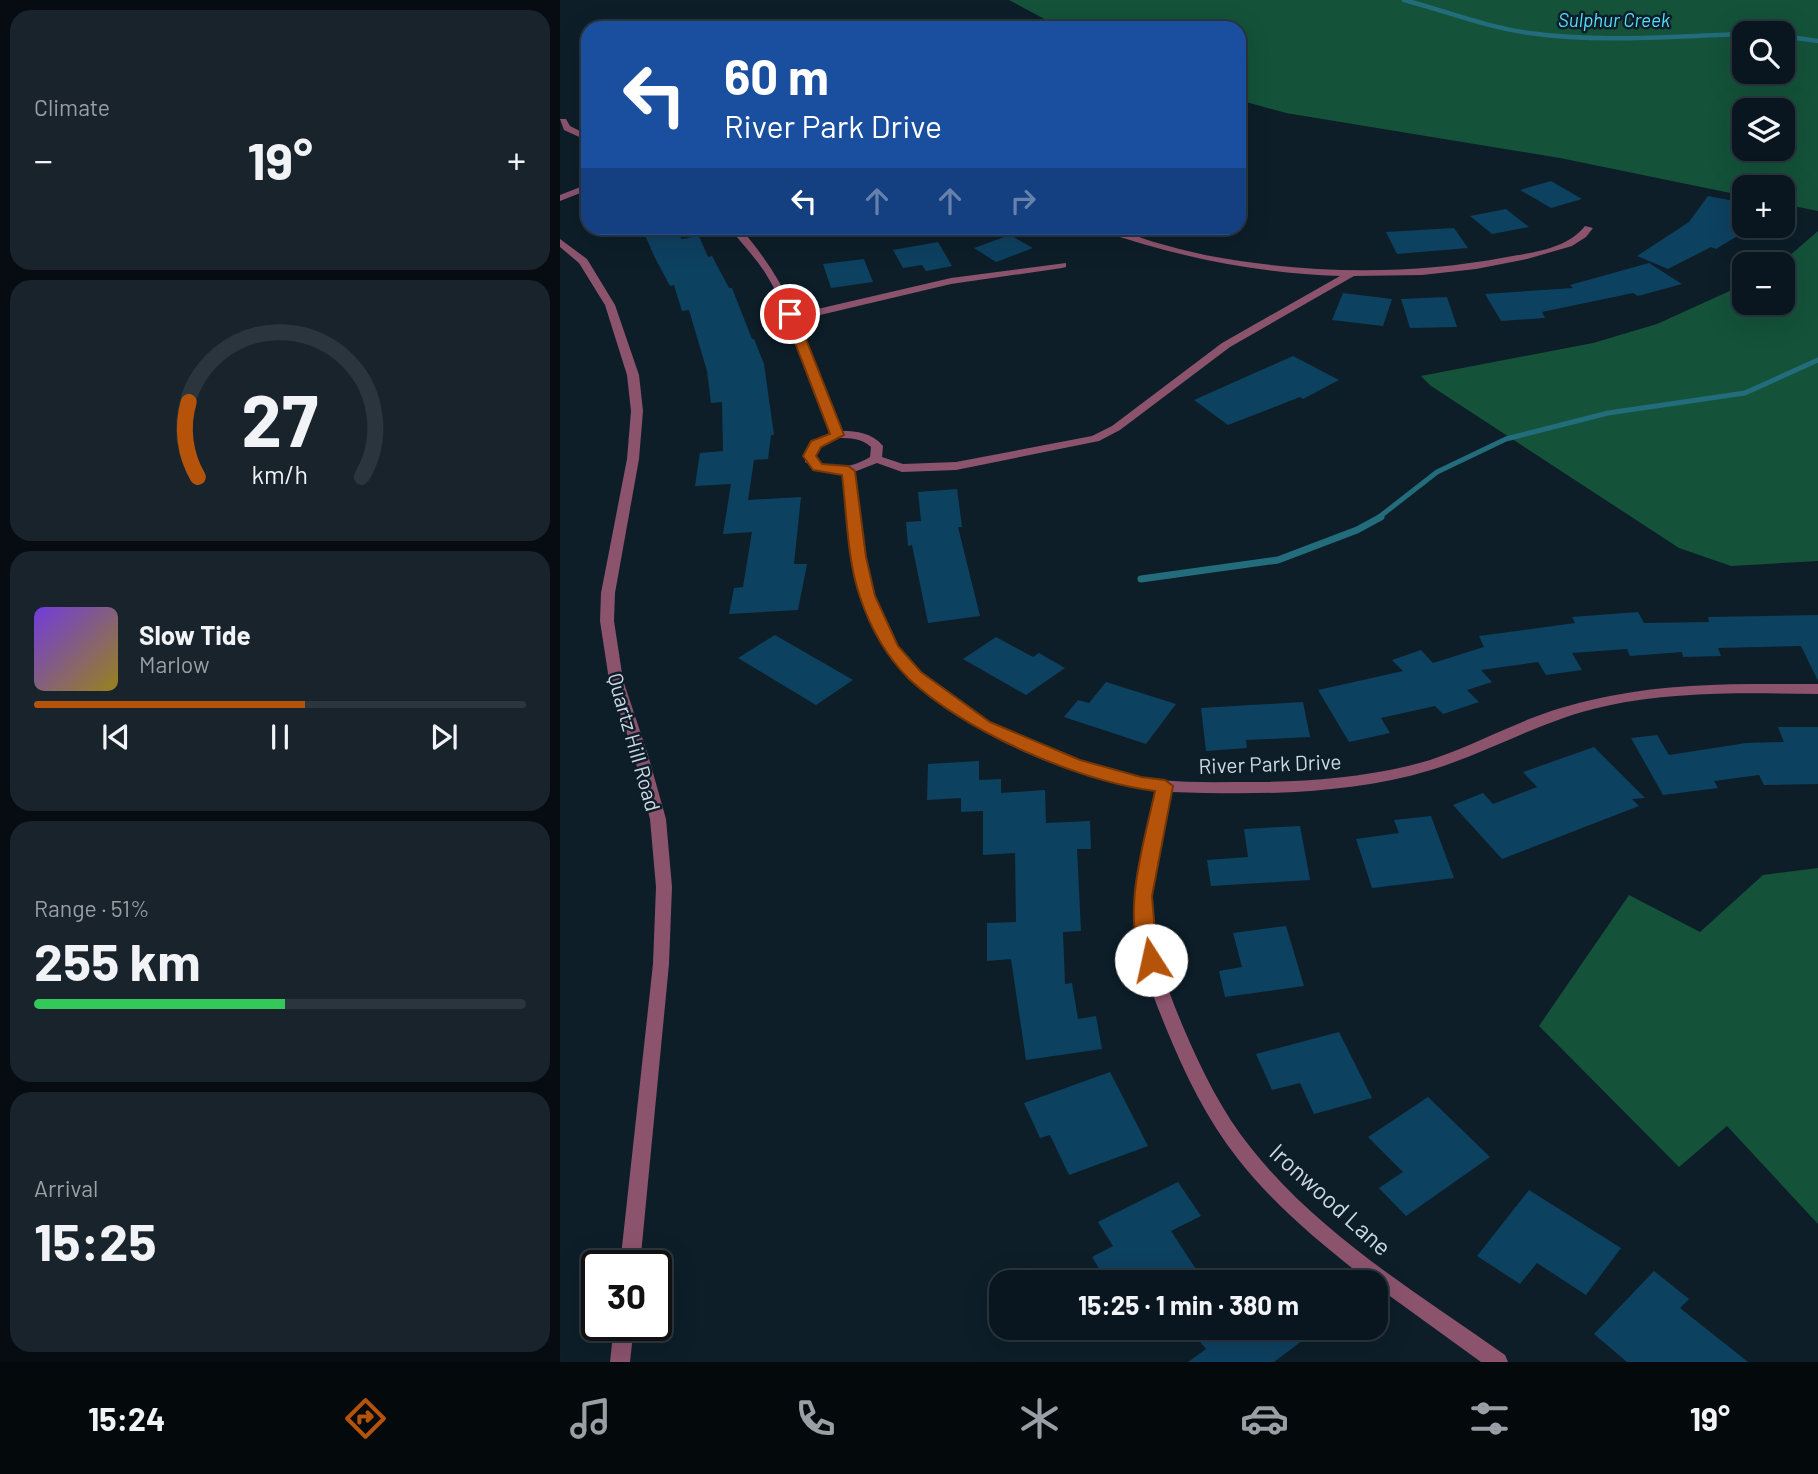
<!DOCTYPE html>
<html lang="en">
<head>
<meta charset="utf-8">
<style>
  body { margin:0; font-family:Barlow,sans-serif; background:#18232c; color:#f1f3f6; height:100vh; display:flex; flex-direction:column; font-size:26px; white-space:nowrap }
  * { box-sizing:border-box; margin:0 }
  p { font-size:23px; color:#999fa4 }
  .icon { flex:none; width:38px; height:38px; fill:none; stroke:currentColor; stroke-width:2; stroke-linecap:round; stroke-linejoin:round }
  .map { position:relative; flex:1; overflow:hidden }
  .side { display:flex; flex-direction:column; gap:10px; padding:10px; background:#060c11; width:560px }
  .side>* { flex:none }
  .hud { position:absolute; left:21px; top:21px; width:665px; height:214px; border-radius:21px; box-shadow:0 7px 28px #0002,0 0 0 2px #2a353d; background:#1a4fa0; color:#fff; overflow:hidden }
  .fabs { position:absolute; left:1172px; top:21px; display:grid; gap:14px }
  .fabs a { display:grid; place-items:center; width:63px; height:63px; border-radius:14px; background:#0a161f; box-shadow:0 7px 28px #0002,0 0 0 2px #2a353d; font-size:35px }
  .speed { position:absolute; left:21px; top:1250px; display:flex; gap:14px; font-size:35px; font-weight:700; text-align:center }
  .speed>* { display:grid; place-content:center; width:91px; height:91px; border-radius:50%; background:#0a161f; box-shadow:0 7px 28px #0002,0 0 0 2px #2a353d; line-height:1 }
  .speed .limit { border:4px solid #111; border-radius:10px; background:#fff; color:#111 }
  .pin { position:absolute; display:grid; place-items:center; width:60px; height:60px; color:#fff; margin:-30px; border:4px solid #fff; border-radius:50%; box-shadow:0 2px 7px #0007 }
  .me { position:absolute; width:77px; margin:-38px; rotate:350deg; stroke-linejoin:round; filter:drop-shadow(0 0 5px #0008) }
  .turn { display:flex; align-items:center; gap:24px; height:147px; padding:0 28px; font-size:32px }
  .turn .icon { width:91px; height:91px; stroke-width:2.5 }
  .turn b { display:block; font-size:49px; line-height:60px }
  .lanes { display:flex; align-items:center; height:66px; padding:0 28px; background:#0003; justify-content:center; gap:35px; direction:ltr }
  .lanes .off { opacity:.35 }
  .big { font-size:52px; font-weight:700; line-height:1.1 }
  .side .widget { flex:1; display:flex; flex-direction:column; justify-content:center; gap:10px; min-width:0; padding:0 24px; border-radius:21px; background:#18232c }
  .side .dial { align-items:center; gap:0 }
  .dial svg { height:182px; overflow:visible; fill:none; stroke:#2a353d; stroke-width:7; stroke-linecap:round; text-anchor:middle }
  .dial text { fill:#f1f3f6; stroke:none }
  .song { display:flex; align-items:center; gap:21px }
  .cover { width:84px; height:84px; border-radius:10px; background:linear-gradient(135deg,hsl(260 70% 55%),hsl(50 70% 35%)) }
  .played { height:7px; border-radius:4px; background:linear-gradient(90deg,#b45309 55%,#2a353d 55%) }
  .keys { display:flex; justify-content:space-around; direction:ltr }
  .heat { display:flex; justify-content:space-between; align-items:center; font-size:38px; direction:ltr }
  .charge { height:10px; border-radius:5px; background:linear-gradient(90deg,#34c759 51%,#2a353d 0) }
  .trip { position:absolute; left:429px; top:1270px; width:399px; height:70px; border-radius:21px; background:#0a161f; box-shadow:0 7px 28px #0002,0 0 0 2px #2a353d; font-weight:700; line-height:70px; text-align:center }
  .tabs { display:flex; height:112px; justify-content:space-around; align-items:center; background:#04090c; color:#999fa4 }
  .tabs .icon { width:49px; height:49px }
  .tabs .selected { color:#b45309 }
  .tabs b { font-size:32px; color:#f1f3f6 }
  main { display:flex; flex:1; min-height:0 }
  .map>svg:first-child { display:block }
  .forest { fill:#14523a; fill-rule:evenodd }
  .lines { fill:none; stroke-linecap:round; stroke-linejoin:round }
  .stream-far2 { stroke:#226c7b; stroke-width:4.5 }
  .stream-far1 { stroke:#226c7b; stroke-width:5 }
  .stream { stroke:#226c7b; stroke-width:7 }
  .building { fill:#0d4160 }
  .minor { fill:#8c536d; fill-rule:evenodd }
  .tertiary { fill:#8c536d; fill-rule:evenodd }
  .route { fill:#b45309; stroke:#753606; stroke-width:2 }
  .labels { text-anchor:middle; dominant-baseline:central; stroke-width:5; stroke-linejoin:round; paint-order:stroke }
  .far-water-label { font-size:19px; font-style:italic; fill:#56dffc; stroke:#0d1e29 }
  .street-label { font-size:21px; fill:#ced9e1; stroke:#0d1e29 }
  .near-street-label { font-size:24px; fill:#ced9e1; stroke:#0d1e29 }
</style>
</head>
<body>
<main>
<section class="side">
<div class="widget"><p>Climate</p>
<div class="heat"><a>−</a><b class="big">19°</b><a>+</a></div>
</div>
<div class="widget dial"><svg viewBox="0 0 100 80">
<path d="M14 69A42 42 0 1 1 86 69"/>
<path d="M14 69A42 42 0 0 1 10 36" stroke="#b45309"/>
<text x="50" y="56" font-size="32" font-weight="700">27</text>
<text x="50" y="72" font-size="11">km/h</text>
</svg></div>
<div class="widget">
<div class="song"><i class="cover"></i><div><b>Slow Tide</b><p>Marlow</p></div></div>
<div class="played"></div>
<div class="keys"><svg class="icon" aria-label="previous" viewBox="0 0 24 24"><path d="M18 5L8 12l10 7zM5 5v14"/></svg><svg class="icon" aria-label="pause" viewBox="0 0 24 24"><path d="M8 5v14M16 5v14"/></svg><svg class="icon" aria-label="next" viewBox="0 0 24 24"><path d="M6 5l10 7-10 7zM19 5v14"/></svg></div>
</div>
<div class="widget"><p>Range · 51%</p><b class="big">255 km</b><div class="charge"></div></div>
<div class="widget"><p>Arrival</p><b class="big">15:25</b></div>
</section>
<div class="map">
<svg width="1258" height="1362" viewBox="0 0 1258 1362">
  <rect width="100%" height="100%" fill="#0d1e29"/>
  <g class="forest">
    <path d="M449,0H1258V211L1223,204V187H1185V196L1000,158L726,113L679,100V28H501ZM1185,33H1223V72H1185ZM1185,110H1223V149H1185Z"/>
    <path d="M1258,231V561L1171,566L1119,548L871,386L861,376L1033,343L1097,324L1185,284V303H1223V264H1220Z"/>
    <path d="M1258,868V1224L1167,1126L1119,1167L979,1026L1069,895L1140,932L1203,875Z"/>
  </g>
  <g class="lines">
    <g class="stream-far2">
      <path d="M844,0C886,11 926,27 969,33C1041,43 1113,36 1185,34"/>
      <path d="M1223,36L1258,41"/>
    </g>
    <path class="stream-far1" d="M818,518L877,472L946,439L1048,413L1185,393L1258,360"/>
    <path class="stream" d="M581,579L718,560L797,530L821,517"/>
  </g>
  <g class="building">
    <path d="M991,181L1022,199L991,208L960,190Z"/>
    <path d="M1148,196L1185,203V214L1172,232L1179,235L1156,249L1151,247L1108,269L1077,256L1129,222Z"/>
    <path d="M946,209L969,227L932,234L910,216Z"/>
    <path d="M82,228H111L122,239L139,236L148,257L152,256L169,288H172L192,339H194L204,364L214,435H211L208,459L194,460L188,500L241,497L234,564H247L238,610L169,614L174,588L183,587L192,532L163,534L171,484L135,486L140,453L163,451L162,402L151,403L147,371L129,310L122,311L114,285L110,286L94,256Z"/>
    <path d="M894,228L908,248L837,254L826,232Z"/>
    <path d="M450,235L473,248L436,262L414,248Z"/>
    <path d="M378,242L392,266L366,271L362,265L343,268L333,250Z"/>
    <path d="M304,259L313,282L271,288L263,264Z"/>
    <path d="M1089,263L1122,284L1078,296L1073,293L982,312L985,318L941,321L925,294L1013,288L1010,285Z"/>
    <path d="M783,293L832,299L823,326L772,320Z"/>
    <path d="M887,297L897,327L850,328L841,299Z"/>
    <path d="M733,356L779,380L743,399L740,397L668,425L634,400Z"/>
    <path d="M397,489L402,527H398L420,616L368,623L352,545L348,546L346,522L361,521L358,492Z"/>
    <path d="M1078,612L1084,623L1149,622L1148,617L1258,615V681L1241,646L1158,648L1161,656L1123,657L1122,652L1070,656L1067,649L1012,653L1022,670L986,675L978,662L921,670L932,682L907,690L919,702L883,714L875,706L821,718L830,733L789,742L758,690L843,671L832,660L861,650L873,663L924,647L919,636L1015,623L1012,617Z"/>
    <path d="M215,635L293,680L256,705L178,658Z"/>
    <path d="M436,637L473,657L479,653L505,668L466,695L403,659Z"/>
    <path d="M546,682L616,704L586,744L504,717L518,700L529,703Z"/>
    <path d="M743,702L750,737L686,740L687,748L646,751L641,708Z"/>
    <path d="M1218,727H1258V784L1204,785L1199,775L1154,781L1158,788L1103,795L1071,738L1097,735L1109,755L1186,743L1224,742Z"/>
    <path d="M1034,747L1085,798L1072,799L1079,806L942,859L893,805L923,793L933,804L977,787L963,772Z"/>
    <path d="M419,761V780L441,779V793L485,790L486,823L530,821L531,849H517L521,931L503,932L505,984L512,983L518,1019L536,1016L542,1049L466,1060L451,959L427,961V923L456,922L455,853L423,855V811L401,812V798L367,800L368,764Z"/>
    <path d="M871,816L894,878L812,888L796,839L839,833L834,820Z"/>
    <path d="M740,826L750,880L651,886L647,860L688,857L684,829Z"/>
    <path d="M726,926L744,986L665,997L659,971L682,967L673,933Z"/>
    <path d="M779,1032L812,1098L754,1114L740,1083L712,1090L696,1054Z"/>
    <path d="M550,1072L588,1146L509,1175L490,1135L480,1138L464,1103Z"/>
    <path d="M868,1097L930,1157L846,1216L819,1188L843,1172L808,1137Z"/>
    <path d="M618,1182L641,1216L611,1231L645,1283H548L532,1257L553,1246L538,1222Z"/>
    <path d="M969,1190L1061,1248L1026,1295L977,1263L960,1284L917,1256Z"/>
    <path d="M1094,1271L1129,1299L1120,1308L1188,1362H1067L1034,1334Z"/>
    <path d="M629,1328H759L714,1362H628L646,1349Z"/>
  </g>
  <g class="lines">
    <g class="minor">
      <path d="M0,119H6L10,126L28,135V141L4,130Z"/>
      <path d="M28,184V190L0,201V195Z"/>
      <path d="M1025,226L1033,228L1026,237L1012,246L967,259L916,269L862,275L794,276L670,347L560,430L539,441L396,470L342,472L317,463L294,472C303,531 305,600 340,650C355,672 379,689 401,704C458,743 530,774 599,780C630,783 662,782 692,782C744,782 797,778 848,766C891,756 931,734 972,718C997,708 1024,701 1050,696C1119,682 1188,684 1258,684V694C1187,693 1115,691 1046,706C984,719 930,752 871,770C788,795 697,795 611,792C602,831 589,871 591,912C593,952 608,991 624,1029C642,1071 662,1112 691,1148C759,1234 857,1293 945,1355L948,1362H921L816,1286V1283L806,1279C760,1243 714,1205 678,1159C647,1120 625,1074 606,1028C591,991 576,952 575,911C574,870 587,830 596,790C502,779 354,716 313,625C292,578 290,524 283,474L263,472L245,462L247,447L260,437L270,433C250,379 235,320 204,271C194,256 181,243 170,228H180C203,254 221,282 236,314L391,278L506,263V267L502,268L391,284L239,320L281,431C298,431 312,433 323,446L322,457L343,464L396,462L532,436L552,426L662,343L780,276C696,273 617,257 539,230L537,228C557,228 575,236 594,242C611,247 628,251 645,255C745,274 847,276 947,257C974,252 1007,249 1025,226ZM278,438C291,438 301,438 311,447L310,457C293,467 275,471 257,461V451L268,441Z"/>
    </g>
    <g class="tertiary">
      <path d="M0,239L27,259L55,305L79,375L83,411L79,459L55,593L54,621L63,680L88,755L106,819L112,887L109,964L80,1265H60L93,964L96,887L90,819L74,755L49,680L40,621L41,593L67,459L71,411L67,375L45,305L19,263L0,247Z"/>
      <path d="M54,1325H74L70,1362H50Z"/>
    </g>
  </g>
  <path class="route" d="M230,310L236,314L284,435L261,447L256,456L262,464L288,466L295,471L306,557L315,596L338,646L361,672L430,722L520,760L581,777L605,780L613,786L592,896L595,932L601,960L598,965L591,967L585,965C559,918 585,840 595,791C518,781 406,732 349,679C327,657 310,627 300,597C287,559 287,515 282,475L253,470L243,456L251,441L270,434L224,314Z"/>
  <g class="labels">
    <g class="far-water-label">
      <text x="1054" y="19">Sulphur Creek</text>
    </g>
    <g class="street-label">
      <text transform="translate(75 742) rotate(74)">Quartz Hill Road</text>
      <text transform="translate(710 763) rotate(-2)">River Park Drive</text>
    </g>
    <g class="near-street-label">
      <text transform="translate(771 1199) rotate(42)">Ironwood Lane</text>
    </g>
  </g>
</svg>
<div class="fabs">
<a><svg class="icon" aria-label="search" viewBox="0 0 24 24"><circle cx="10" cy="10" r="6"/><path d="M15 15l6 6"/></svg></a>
<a><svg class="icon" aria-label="layers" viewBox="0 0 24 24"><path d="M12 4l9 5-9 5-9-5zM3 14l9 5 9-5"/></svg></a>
<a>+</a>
<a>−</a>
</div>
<div class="speed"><div class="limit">30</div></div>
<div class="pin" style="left:230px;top:314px;background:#d93025"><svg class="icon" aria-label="arrive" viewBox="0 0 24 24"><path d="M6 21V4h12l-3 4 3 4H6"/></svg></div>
<svg class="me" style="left:591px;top:960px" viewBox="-20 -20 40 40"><circle r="19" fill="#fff"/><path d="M0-13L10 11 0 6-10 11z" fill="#b45309"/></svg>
<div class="trip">15:25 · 1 min · 380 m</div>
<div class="hud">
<div class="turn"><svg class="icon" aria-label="left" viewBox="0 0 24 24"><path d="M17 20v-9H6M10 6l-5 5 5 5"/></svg><div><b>60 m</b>River Park Drive</div></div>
<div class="lanes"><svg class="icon" aria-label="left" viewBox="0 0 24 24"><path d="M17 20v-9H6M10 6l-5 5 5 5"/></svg><svg class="icon off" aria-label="ahead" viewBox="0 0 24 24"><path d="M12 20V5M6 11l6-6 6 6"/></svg><svg class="icon off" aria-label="ahead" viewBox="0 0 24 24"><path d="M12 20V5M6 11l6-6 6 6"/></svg><svg class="icon off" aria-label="right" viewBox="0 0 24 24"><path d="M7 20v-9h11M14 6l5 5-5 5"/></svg></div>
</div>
</div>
</main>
<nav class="tabs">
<b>15:24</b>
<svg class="icon selected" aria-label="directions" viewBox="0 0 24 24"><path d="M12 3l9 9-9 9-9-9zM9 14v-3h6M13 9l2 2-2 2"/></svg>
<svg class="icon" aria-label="music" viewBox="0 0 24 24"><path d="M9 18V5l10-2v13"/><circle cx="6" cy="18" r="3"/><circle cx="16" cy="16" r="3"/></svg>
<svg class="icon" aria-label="phone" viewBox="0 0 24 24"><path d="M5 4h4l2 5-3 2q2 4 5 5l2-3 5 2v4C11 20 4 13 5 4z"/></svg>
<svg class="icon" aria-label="climate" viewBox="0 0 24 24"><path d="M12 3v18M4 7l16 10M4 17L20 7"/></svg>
<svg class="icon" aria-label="car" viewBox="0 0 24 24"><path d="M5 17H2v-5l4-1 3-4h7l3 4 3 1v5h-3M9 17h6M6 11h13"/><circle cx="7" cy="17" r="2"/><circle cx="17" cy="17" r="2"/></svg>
<svg class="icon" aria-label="filters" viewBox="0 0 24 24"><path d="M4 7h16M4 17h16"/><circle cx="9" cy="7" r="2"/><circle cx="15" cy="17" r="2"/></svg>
<b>19°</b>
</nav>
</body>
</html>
